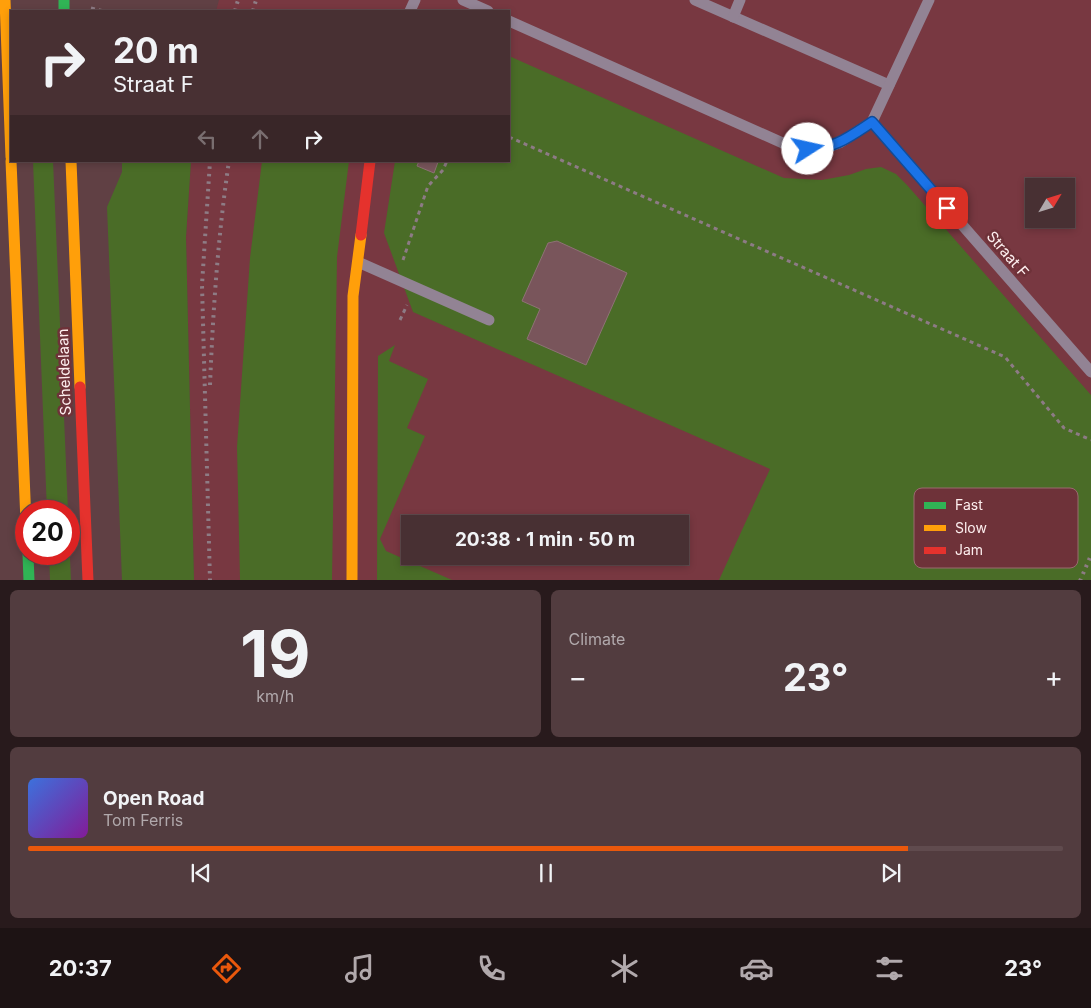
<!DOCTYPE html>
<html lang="en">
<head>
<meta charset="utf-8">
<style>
  body { margin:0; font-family:Inter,sans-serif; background:#523c3f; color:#f1f3f6; height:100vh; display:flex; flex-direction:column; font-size:19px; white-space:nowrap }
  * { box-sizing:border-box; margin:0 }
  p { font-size:16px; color:#b1a9ac }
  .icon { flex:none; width:28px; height:28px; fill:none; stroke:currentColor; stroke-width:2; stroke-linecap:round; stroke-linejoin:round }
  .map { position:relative; height:580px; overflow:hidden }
  .drawer { display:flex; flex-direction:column; gap:10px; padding:10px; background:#281a1c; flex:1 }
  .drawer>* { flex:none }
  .banner { position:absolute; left:10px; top:10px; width:500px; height:152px; border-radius:0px; box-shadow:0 2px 8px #0003,0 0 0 1px #604b4e; background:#483033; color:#f1f3f6; overflow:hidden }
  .needle { width:32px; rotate:52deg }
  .buttons { position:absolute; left:1025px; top:178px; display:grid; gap:10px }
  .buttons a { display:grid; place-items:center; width:50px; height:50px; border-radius:0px; background:#483033; box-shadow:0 2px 8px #0003,0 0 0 1px #604b4e; font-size:25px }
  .speed { position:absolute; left:15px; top:500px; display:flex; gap:10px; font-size:25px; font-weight:700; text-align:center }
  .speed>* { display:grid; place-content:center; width:65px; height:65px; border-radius:50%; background:#483033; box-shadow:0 2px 8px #0003,0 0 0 1px #604b4e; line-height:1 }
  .speed .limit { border:8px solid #d22; background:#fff; color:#111 }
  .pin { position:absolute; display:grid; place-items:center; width:42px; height:42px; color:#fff; margin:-21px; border-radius:10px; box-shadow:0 2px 8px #0006 }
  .me { position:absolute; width:55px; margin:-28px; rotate:80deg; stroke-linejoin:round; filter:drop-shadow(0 0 4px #0008) }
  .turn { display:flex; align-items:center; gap:18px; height:105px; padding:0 20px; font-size:22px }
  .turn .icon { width:65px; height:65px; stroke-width:2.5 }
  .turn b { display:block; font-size:35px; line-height:42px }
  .lanes { display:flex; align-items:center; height:48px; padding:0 20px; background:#0003; justify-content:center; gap:25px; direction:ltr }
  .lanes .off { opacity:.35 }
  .big { font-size:38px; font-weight:700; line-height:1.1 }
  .drawer .tile { flex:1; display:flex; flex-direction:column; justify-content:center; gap:8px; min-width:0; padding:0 18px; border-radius:8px; background:#523c3f }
  .drawer .dial { align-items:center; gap:0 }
  .dial b { font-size:65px; line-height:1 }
  .song { display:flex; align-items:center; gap:15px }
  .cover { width:60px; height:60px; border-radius:8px; background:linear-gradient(135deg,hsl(220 70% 55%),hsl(290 70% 35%)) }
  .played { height:5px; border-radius:2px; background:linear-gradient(90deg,#ea580c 85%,#604b4e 85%) }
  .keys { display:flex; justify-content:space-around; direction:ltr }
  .heat { display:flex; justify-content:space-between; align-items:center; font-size:28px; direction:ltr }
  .drawer .tiles { flex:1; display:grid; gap:10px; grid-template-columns:1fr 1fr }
  .tile:last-child { grid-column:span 2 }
  .trip { position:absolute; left:401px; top:515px; width:288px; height:50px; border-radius:0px; background:#483033; box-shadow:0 2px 8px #0003,0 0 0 1px #604b4e; font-weight:700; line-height:50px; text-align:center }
  .tabs { display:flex; height:80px; justify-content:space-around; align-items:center; background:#1d1314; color:#b1a9ac }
  .tabs .icon { width:35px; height:35px }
  .tabs .active { color:#ea580c }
  .tabs b { font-size:22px; color:#f1f3f6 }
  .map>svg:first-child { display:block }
  .built { fill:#783841; fill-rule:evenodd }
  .green { fill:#4a6c27 }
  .building { fill:#79555b; stroke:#8e7275 }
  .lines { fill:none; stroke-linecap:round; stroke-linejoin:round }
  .path { stroke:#8d7b85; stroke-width:3; stroke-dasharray:4 4; stroke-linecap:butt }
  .lane { stroke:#928394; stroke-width:11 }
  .fast { stroke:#30b455; stroke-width:11 }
  .slow { stroke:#ff9f0a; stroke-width:11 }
  .jam { stroke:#e5322d; stroke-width:11 }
  .rail { stroke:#8e7c85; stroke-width:4; stroke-dasharray:2.5 5; stroke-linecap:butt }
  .route-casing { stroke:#114b97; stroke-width:12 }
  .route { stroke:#1a73e8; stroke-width:9 }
  .labels { text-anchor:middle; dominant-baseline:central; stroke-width:5; stroke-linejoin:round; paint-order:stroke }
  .street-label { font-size:15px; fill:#fdeeee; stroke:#6e3239 }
  .key { fill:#6e3239; stroke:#996a6f; stroke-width:1 }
  .key-label { font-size:14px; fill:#fdeeee }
</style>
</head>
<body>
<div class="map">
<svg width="1091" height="581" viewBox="0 0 1091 581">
  <rect width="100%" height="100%" fill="#604044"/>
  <path class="built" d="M219,0H1091V580H194L186,237L191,161H509V11H216ZM1034,186H1066V219H1034ZM410,524H680V556H410Z"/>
  <g class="green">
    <path d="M509,56L784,178L822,180L849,175L866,169L881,167L896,174L907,185L1091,395V580H719L770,469L413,312L384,233L395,161H509Z"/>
    <path d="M33,161H53L68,511H47Z"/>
    <path d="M122,161H191L186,237L194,580H122L107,207L122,172Z"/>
    <path d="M262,161H349L337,257L332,580H240L237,447L250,258Z"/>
    <path d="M395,345L389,361L428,379L407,428L425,436L380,539L386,551L452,580H377L378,356Z"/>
    <path d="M69,537L71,580H50L49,554H69Z"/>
  </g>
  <g class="building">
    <path d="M419,161H436L438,162L434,173L417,166Z"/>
    <path d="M557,241L627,273L586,365L527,339L540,309L522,301L548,243Z"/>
  </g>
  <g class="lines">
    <g class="path">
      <path d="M91,8L104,11"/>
      <path d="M509,137L1005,357L1064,428L1091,440"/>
      <path d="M403,260L428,186L443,170L447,161"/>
      <path d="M400,320L407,305"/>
    </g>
    <g class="lane">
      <path d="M463,0L488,11"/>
      <path d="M695,0L889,85"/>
      <path d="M929,0L872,122L1091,372"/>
      <path d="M410,11L415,0"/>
      <path d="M733,17L740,0"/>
      <path d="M509,21L796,149L820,150L841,142L872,122"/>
      <path d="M358,262L489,320"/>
    </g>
    <g class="fast">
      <path d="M64,0V11"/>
      <path d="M28,554L29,581"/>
    </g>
    <g class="slow">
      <path d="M5,0L11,157"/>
      <path d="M11,161L26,522"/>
      <path d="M71,161L80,387"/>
      <path d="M352,581L353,296L361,235"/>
    </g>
    <g class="jam">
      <path d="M361,235L370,161"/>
      <path d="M80,387L88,581"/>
    </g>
    <g class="rail">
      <path d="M235,11L238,0"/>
      <path d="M253,11L256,0"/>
      <path d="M210,385C213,311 218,235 229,161"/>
      <path d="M210,581L202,285L210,161"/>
      <path d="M1080,581L1091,555"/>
    </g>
  </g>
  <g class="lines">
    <g class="route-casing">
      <path id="route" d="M808,149C833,150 852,135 872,122L947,208"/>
    </g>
    <use href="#route" class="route"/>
  </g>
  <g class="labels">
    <g class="street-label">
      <text transform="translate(1008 254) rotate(49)">Straat F</text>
      <text transform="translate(64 372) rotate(-92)">Scheldelaan</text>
    </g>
  </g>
  <rect x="914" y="488" width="164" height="80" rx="8" class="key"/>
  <rect x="924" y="502" width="22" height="7" fill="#30b455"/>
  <rect x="924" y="525" width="22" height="6" fill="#ff9f0a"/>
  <rect x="924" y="547" width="22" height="7" fill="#e5322d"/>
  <g class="key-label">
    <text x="955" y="510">Fast</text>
    <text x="955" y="533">Slow</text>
    <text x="955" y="555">Jam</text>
  </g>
</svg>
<div class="buttons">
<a><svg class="needle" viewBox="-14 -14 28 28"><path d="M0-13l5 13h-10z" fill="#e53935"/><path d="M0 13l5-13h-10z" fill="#b1a9ac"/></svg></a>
</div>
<div class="speed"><div class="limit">20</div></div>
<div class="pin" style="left:947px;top:208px;background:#d93025"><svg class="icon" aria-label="arrive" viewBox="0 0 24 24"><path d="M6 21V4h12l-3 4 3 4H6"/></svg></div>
<svg class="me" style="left:808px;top:149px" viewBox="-20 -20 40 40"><circle r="19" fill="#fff"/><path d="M0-13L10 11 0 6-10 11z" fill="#1a73e8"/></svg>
<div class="trip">20:38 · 1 min · 50 m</div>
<div class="banner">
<div class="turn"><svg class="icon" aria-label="right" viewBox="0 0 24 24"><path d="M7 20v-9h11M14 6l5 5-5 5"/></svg><div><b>20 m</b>Straat F</div></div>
<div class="lanes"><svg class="icon off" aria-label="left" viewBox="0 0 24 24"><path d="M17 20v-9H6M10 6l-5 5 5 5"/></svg><svg class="icon off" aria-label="ahead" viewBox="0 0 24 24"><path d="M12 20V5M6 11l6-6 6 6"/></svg><svg class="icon" aria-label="right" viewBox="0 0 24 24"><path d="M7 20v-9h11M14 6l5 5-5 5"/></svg></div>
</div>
</div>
<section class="drawer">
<div class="tiles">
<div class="tile dial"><b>19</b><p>km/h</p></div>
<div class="tile"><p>Climate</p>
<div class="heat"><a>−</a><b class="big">23°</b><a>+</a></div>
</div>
<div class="tile">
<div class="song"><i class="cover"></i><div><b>Open Road</b><p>Tom Ferris</p></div></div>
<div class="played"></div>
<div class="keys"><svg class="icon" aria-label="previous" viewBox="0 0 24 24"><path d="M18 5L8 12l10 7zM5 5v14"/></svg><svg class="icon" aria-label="pause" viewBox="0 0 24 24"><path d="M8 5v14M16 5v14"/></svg><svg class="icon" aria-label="next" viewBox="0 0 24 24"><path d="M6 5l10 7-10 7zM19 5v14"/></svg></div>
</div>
</div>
</section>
<nav class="tabs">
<b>20:37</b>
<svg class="icon active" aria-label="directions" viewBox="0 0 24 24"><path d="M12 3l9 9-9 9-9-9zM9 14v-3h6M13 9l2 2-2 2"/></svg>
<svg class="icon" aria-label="music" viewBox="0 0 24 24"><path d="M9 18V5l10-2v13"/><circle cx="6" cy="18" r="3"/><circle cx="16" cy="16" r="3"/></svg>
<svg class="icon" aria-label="phone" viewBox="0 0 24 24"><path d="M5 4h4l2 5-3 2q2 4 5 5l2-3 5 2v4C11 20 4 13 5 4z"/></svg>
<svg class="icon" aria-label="climate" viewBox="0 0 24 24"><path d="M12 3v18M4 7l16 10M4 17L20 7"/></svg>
<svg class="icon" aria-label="car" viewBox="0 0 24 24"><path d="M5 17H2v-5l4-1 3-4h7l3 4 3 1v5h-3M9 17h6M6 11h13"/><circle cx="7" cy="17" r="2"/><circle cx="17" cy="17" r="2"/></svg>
<svg class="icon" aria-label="filters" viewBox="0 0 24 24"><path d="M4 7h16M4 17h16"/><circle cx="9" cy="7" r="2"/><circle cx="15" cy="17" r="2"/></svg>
<b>23°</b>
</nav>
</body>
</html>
